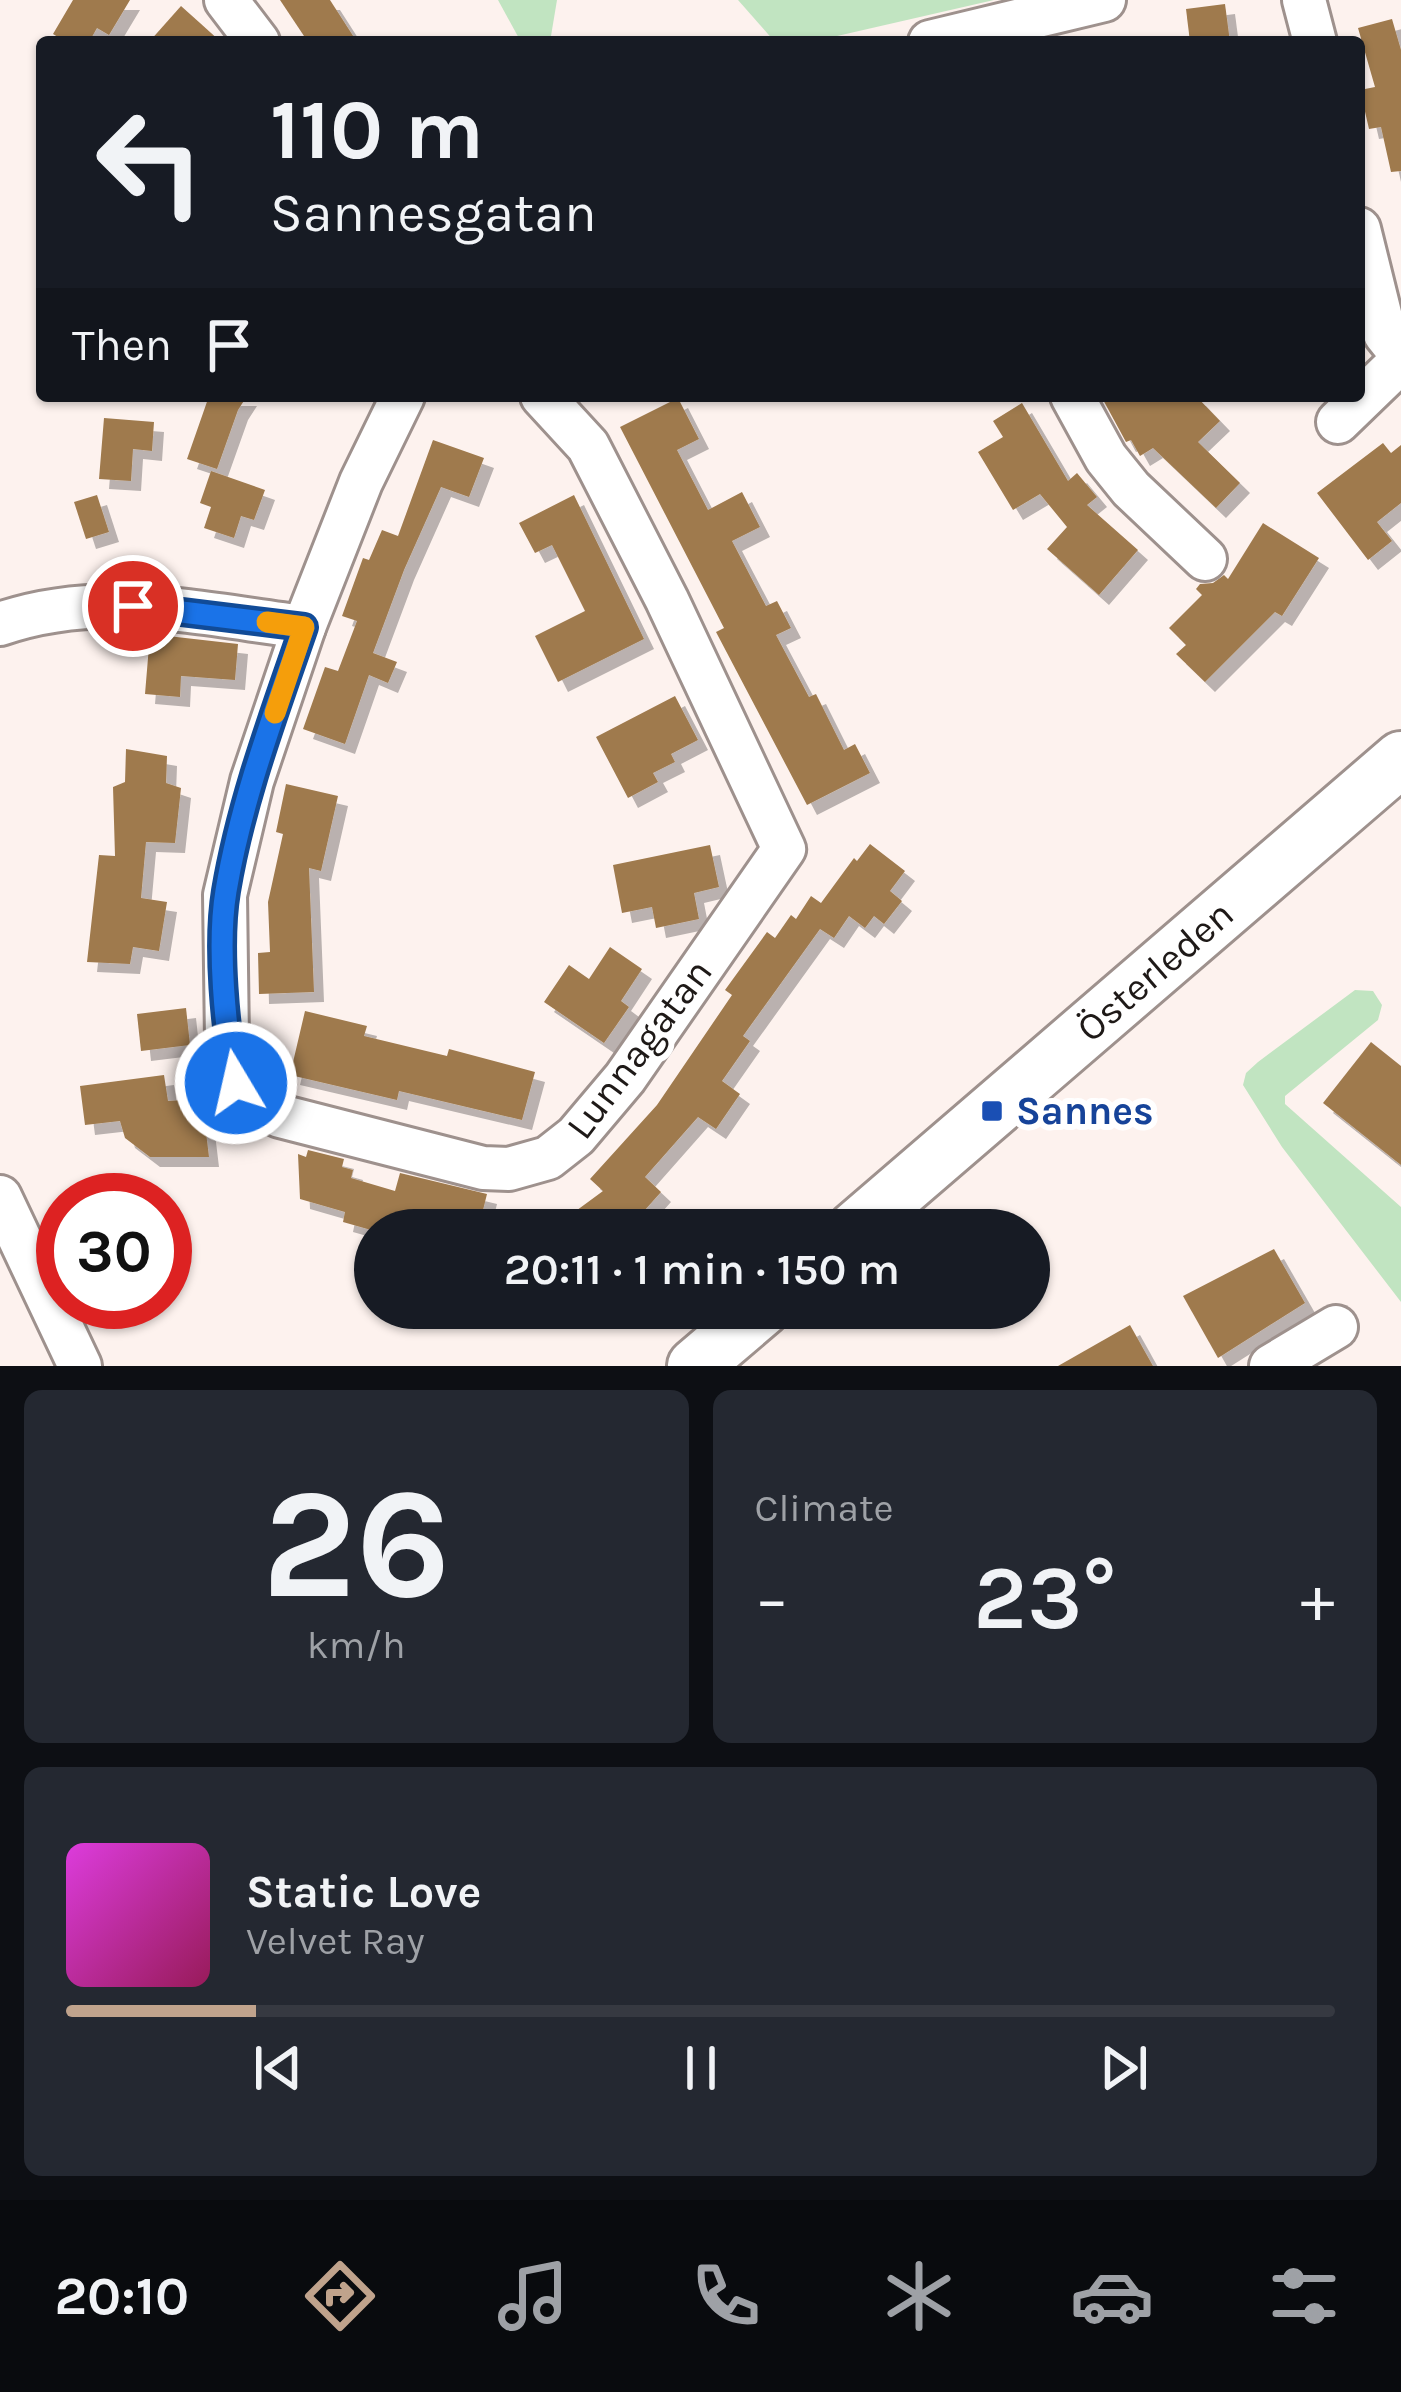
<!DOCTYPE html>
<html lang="en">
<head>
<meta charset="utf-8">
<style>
  body { margin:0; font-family:Karla,sans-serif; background:#242831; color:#f1f3f6; height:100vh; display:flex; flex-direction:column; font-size:45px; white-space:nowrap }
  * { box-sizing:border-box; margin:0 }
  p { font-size:39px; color:#9ea1a6 }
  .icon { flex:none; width:66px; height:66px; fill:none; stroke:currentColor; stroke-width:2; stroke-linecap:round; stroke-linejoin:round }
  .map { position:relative; height:1366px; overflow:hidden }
  .sheet { display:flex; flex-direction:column; gap:24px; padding:24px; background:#0d0f14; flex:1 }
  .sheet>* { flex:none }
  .banner { position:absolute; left:36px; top:36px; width:1329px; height:366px; border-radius:12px; box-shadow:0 3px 9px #0004; background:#171b24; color:#f1f3f6; overflow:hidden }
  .speed { position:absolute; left:36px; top:1173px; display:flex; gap:24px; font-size:60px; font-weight:700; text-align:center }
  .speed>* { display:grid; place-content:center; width:156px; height:156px; border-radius:50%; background:#171b24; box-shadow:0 3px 9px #0004; line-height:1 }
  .speed .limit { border:18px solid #d22; background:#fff; color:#111 }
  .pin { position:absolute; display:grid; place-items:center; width:102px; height:102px; color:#fff; margin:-51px; border:6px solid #fff; border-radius:50%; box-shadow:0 3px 12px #0007 }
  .me { position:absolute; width:132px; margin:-66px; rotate:351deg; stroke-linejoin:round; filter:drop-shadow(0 0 9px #0008) }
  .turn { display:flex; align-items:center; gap:42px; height:252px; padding:0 36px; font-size:54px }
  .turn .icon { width:156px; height:156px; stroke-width:2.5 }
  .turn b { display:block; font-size:84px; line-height:102px }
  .then { display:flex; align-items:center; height:114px; padding:0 36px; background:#0003; gap:24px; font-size:45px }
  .big { font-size:90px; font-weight:600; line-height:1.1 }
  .sheet .widget { flex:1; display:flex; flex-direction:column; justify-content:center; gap:18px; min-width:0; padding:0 42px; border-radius:18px; background:#242831 }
  .sheet .dial { align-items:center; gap:0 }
  .dial b { font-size:156px; line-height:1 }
  .song { display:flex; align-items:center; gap:36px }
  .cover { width:144px; height:144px; border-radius:18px; background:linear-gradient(135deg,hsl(300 70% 55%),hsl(330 70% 35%)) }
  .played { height:12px; border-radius:6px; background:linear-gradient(90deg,#c0a38c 15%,#363941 15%) }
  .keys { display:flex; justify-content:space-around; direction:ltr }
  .heat { display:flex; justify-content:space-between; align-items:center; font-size:66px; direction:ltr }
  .sheet .tiles { flex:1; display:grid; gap:24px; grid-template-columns:1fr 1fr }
  .widget:last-child { grid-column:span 2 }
  .trip { position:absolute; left:354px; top:1209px; width:696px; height:120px; border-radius:60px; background:#171b24; box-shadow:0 3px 9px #0004; font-weight:600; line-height:120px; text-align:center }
  .tab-bar { display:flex; height:192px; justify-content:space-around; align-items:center; background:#090b0e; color:#9ea1a6 }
  .tab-bar .icon { width:84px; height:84px }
  .tab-bar .selected { color:#c0a38c }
  .tab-bar b { font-size:54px; color:#f1f3f6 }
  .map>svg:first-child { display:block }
  .green { fill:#c1e4c1 }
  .building { fill:#9f7a4d; filter:url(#shadow) }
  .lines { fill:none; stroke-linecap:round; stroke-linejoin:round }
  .minor-casing { stroke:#9e918d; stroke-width:48 }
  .major-casing { stroke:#9e918d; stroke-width:60 }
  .minor { stroke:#fff; stroke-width:42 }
  .major { stroke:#fff; stroke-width:54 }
  .route-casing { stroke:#114b97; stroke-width:30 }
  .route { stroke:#1a73e8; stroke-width:21 }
  .slow { stroke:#f59e0b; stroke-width:21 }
  .transit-dot { fill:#1a4fb4; stroke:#fff; stroke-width:4.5 }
  .labels { text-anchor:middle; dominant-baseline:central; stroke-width:12; stroke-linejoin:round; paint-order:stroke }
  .street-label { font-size:39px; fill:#1e1917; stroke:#fff }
  .transit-label { font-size:39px; font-weight:bold; fill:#164399; stroke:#fff; text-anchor:start }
</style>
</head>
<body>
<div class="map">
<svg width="1401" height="1366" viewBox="0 0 1401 1366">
  <defs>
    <filter id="shadow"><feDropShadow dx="10" dy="10" stdDeviation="0" flood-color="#0004"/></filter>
  </defs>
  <rect width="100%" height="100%" fill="#fdf2ee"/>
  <g class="green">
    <path d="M498,0H557L550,42H521Z"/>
    <path d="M738,0H994L811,42H775Z"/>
    <path d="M1355,990L1373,991L1382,1005L1378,1020L1285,1096V1104L1401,1207V1302L1282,1147L1243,1085L1246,1073L1258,1062Z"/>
  </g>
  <g class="building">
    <path d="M73,0H130L109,35L97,28L89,42H66L53,34Z"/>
    <path d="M280,0H330L357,42H308Z"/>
    <path d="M1225,4L1230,42H1190L1186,9Z"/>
    <path d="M181,6L200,23L221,42H149Z"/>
    <path d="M1392,19L1401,50V171L1391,172L1381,127L1369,129L1360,90L1375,87L1358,28Z"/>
    <path d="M209,396H247L238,410L217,469L187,459Z"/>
    <path d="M1101,396H1196L1220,421L1198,442L1240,483L1216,508L1153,448L1140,456L1131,440L1126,442Z"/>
    <path d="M678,398L699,439L677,450L708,510L742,492L760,527L732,541L766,606L777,601L791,628L776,635L809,697L816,694L844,750L855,744L870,773L807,805L716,632L724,628L620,427Z"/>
    <path d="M1022,403L1068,481L1077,473L1097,497L1087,505L1138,550L1099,595L1047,549L1067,527L1040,494L1013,510L978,452L1003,437L993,421Z"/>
    <path d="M104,418L154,422L152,451L133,449L131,481L99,479Z"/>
    <path d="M433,440L484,458L469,497L441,487L404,570L373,653L397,662L388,683L369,675L345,744L303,729L325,667L338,671L357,621L342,616L363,558L369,560L382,530L398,536Z"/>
    <path d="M1383,443L1391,453L1401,445V503L1377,522L1392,541L1368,560L1317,493Z"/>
    <path d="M211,471L265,490L254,520L241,516L234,538L204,528L211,507L200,503Z"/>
    <path d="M97,495L109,532L86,539L74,502Z"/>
    <path d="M574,495L644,639L558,682L535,636L585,611L552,545L535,553L519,523Z"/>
    <path d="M1263,523L1319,558L1282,616L1275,612L1205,682L1176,654L1186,645L1169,628L1202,595L1196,589L1200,584L1213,583L1224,575L1228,579Z"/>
    <path d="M150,634L238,644L235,680L181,676L180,697L145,694Z"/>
    <path d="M675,696L698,740L671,754L675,762L653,773L658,782L628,798L596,737Z"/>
    <path d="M126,749L167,756L166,783L181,788L175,843L146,842L141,898L167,902L159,951L133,947L130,964L87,962L99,855L115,856L113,787L125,782Z"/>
    <path d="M286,784L338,796L321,871L309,868L314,992L259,994L258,953L270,952L268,902L283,834L276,832Z"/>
    <path d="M870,844L905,871L890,891L902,901L884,924L874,916L865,928L849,916L834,938L820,929L743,1036L750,1041L722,1081L740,1094L716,1129L698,1117L645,1177L661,1192L627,1230H550L603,1191L590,1179L657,1105L732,995L725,990L767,932L775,938L791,915L796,919L811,896L821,903L854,858L857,861Z"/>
    <path d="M710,845L719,887L694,893L699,919L656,928L652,907L622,913L613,865Z"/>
    <path d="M610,947L642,969L621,1001L629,1007L604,1043L544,1002L569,965L589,979Z"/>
    <path d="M186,1008L190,1045L141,1051L137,1014Z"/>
    <path d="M305,1011L367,1026L364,1036L447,1056L449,1049L535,1072L522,1120L399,1091L397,1100L290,1075Z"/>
    <path d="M1371,1042L1401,1066V1165L1323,1103Z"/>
    <path d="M164,1075L168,1101L202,1099L209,1157H150L125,1138L120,1121L85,1125L80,1086Z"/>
    <path d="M308,1150L344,1159L342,1167L353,1170L351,1178L395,1191L400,1173L487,1194L478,1230H371L343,1222L345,1212L300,1199L298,1154L306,1157Z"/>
    <path d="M1274,1249L1305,1303L1218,1358L1183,1296Z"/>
    <path d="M1130,1325L1153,1366H1058Z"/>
  </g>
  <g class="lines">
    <g class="minor-casing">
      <g id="minor">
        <path d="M226,0L258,42"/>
        <path d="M1304,0L1315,42"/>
        <path d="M930,42L1104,0"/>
        <path d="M1359,229L1385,334L1401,354"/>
        <path d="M403,396L361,482L304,627L252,781L225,895L227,1040L236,1083L248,1098L280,1116L483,1168L509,1169L548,1158L576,1136L625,1078L784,849L667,600L588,446L542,396"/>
        <path d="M1072,396L1106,458L1131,489L1205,559"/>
        <path d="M1338,422L1401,361"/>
        <path d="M0,624C100,589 201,614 304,627"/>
        <path d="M0,1197L80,1366"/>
        <path d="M1271,1366L1336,1327"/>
      </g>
    </g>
    <g class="major-casing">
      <g id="major">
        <path d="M854,1230L1401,759"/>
        <path d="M695,1366L763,1308"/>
      </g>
    </g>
    <use href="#minor" class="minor"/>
    <use href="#major" class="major"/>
  </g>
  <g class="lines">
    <g class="route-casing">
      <path id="route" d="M133,606L304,627C274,714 241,801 226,891C217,945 225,1031 236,1083"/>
    </g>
    <use href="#route" class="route"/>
    <path class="slow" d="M267,622L304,627L275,713"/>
  </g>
  <rect class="transit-dot" x="980" y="1099" width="24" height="24" rx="6"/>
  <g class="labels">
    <g class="street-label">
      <text transform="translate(1155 971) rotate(-41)">Österleden</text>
      <text transform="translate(639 1049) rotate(-53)">Lunnagatan</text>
    </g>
    <g class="transit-label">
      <text x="1016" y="1111">Sannes</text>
    </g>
  </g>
</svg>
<div class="speed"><div class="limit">30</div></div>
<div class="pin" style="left:133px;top:606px;background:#d93025"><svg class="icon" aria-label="arrive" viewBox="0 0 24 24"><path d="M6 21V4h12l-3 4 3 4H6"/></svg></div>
<svg class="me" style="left:236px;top:1083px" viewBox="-20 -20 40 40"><circle r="17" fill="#1a73e8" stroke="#fff" stroke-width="3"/><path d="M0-11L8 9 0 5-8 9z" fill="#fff"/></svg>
<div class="trip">20:11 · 1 min · 150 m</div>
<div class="banner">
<div class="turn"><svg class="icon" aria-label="left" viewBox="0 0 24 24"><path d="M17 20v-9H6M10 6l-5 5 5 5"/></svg><div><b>110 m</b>Sannesgatan</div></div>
<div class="then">Then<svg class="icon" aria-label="arrive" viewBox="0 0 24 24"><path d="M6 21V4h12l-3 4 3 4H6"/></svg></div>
</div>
</div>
<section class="sheet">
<div class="tiles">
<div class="widget dial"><b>26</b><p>km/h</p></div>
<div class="widget"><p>Climate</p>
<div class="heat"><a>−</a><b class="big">23°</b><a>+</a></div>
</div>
<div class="widget">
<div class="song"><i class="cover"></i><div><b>Static Love</b><p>Velvet Ray</p></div></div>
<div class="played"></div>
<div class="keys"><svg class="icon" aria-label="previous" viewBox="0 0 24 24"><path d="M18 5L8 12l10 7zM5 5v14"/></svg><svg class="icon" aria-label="pause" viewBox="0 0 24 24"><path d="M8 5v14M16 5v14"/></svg><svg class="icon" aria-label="next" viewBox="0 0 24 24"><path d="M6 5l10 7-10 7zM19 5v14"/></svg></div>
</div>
</div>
</section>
<nav class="tab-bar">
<b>20:10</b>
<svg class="icon selected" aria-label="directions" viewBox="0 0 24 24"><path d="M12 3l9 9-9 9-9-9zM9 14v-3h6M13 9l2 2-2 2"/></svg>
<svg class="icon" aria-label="music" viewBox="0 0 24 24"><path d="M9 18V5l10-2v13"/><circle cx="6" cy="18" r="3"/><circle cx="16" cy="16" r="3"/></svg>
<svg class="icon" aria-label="phone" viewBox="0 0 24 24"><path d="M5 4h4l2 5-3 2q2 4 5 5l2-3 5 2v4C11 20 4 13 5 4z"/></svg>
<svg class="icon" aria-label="climate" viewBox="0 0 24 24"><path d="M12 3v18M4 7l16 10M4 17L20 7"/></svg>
<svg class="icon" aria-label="car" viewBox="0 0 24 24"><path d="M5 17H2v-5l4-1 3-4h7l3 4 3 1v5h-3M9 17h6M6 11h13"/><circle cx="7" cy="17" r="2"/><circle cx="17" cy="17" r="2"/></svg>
<svg class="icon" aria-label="filters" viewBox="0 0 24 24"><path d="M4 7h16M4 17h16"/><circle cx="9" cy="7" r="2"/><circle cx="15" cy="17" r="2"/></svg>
</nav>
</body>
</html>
